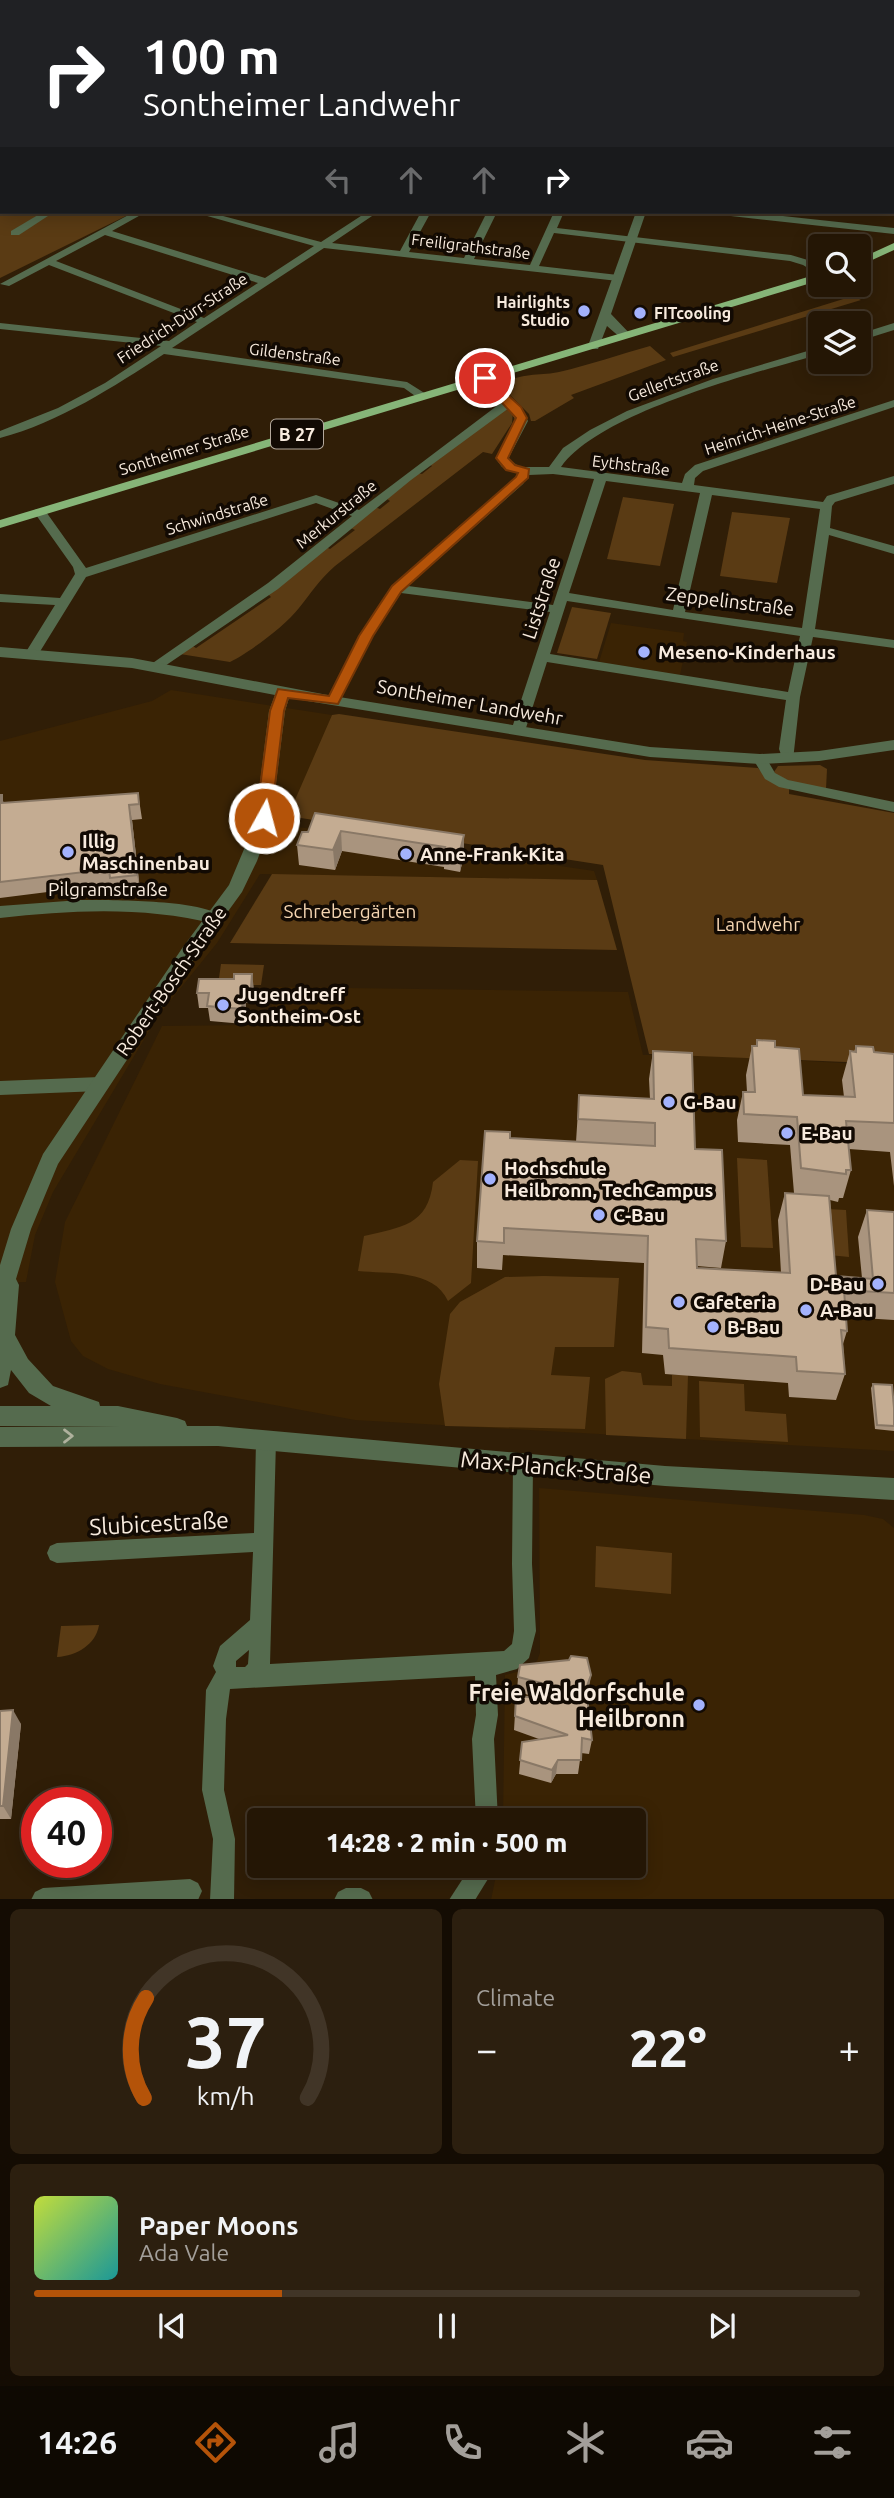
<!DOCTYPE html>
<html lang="en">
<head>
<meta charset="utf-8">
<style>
  body { margin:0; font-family:Ubuntu,sans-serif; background:#2c1f0f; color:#f1f3f6; height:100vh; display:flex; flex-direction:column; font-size:26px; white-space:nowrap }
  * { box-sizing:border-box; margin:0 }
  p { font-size:23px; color:#a39f9a }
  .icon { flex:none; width:38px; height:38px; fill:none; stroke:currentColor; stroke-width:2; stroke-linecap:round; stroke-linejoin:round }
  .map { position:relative; height:1899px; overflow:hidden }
  .sheet { display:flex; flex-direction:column; gap:10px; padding:10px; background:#140c03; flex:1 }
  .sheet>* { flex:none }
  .top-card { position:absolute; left:0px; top:0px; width:894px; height:214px; box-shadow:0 4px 18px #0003,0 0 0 2px #413527; background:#202124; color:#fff; overflow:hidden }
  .controls { position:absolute; left:808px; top:234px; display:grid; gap:14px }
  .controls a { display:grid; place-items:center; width:63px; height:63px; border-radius:7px; background:#241605; box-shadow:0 4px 18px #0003,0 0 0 2px #413527; font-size:35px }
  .speed { position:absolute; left:21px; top:1787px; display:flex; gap:14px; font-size:35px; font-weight:700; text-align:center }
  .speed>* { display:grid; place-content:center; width:91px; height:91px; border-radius:50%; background:#241605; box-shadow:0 4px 18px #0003,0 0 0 2px #413527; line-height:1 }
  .speed .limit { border:10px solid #d22; background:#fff; color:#111 }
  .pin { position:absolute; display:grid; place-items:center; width:60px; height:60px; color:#fff; margin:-30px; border:4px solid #fff; border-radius:50%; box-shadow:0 2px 7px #0007 }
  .me { position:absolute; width:77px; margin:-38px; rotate:7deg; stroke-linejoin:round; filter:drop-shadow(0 0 5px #0008) }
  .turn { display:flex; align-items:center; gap:24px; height:147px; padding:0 28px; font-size:32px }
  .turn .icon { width:91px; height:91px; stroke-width:2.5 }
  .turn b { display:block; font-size:49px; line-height:60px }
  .lanes { display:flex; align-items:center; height:66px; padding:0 28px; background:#0003; justify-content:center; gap:35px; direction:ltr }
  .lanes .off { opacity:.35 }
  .big { font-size:52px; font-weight:800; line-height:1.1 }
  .sheet .tile { flex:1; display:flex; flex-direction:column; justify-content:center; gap:10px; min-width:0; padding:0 24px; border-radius:10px; background:#2c1f0f }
  .sheet .dial { align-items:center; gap:0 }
  .dial svg { height:182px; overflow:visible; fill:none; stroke:#413527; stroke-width:7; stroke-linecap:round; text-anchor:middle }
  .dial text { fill:#f1f3f6; stroke:none }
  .song { display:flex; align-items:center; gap:21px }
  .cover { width:84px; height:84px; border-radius:10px; background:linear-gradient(135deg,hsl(70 70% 55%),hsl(180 70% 35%)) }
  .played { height:7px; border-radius:4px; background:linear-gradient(90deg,#b45309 30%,#413527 30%) }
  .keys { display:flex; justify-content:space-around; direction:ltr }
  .heat { display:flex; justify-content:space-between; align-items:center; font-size:38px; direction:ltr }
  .sheet .tiles { flex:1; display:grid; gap:10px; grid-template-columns:1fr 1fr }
  .tile:last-child { grid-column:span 2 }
  .trip { position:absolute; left:247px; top:1808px; width:399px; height:70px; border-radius:7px; background:#241605; box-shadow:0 4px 18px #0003,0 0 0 2px #413527; font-weight:800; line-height:70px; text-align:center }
  .tab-bar { display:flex; height:112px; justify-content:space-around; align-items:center; background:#0e0902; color:#a39f9a }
  .tab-bar .icon { width:49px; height:49px }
  .tab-bar .on { color:#b45309 }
  .tab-bar b { font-size:32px; color:#f1f3f6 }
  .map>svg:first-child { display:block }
  .built { fill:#3a2304 }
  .green { fill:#5a3b14 }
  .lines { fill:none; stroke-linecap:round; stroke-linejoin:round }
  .minor { fill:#556b4e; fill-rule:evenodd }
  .tertiary { fill:#556b4e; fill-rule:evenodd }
  .primary { fill:#86b578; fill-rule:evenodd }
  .wall { fill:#a9947e }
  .shaded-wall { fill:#897866 }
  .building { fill:#c4ac92; stroke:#897866; stroke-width:2 }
  .oneway { stroke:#afb19d }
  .route { fill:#b45309; stroke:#753606; stroke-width:2 }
  .poi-dot { fill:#a3b2fd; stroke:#120a03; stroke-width:2.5 }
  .labels { text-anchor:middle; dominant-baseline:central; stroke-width:7; stroke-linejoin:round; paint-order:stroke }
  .far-street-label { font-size:16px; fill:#f8ebde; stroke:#120a03 }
  .far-poi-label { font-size:16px; font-weight:bold; fill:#f8ebde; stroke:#120a03; text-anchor:end }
  .shield { fill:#120a03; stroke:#b3a89c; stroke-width:2 }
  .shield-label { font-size:18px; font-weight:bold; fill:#f8ebde }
  .street-label { font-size:19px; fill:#f8ebde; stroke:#120a03 }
  .poi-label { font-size:19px; font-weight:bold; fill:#f8ebde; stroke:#120a03; text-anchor:start }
  .park-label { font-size:19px; fill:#f5d5b1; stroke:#120a03 }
  .near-street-label { font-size:23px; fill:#f8ebde; stroke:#120a03 }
  .near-poi-label { font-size:23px; font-weight:bold; fill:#f8ebde; stroke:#120a03; text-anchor:end }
</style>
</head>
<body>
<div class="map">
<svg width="894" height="1900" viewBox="0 0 894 1900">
  <rect width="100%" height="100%" fill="#301e07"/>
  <g class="built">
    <path d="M611,623L684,633L683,641L687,642L680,675L599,662Z"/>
    <path d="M171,690L332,715L285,825L594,871L597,880L260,874L217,943L158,1016L53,1192L35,1235L26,1282L0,1283V741L152,701Z"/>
    <path d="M274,987L628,992L643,1055H699L894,1066V1451L355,1420L160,1384L108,1369L83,1356L71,1341L55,1282L65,1222L162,1026L269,1025Z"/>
    <path d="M539,1488L864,1515L883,1519L894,1528V1899L491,1900L498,1866H634V1820H503L505,1675L528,1669L537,1661L540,1653Z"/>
  </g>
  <g class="green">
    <path d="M0,93L2,212H134L0,278Z"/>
    <path d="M853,296L861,300L673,357L670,353Z"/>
    <path d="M650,346L666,360L571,395L574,398L535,421H531L529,414L502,387C514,372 542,376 559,372C590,365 620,354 650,346Z"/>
    <path d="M507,407L513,411L512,423L492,454L483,452L335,566C320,579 311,593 299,608C285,626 250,652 230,662L180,654L191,645L196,648L271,597L268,594L326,547L330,549L355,530L351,528L375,507L380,509L390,501L387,499L418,473L422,474L432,466L429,464Z"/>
    <path d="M623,497L674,504L660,566L607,559Z"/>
    <path d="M732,512L790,518L777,583L720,576Z"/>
    <path d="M572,607L611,613L597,659L557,653Z"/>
    <path d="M339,714L645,760L758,768L766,777L789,789V794L894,813V1064L649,1054L603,865L288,816L332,715Z"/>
    <path d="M820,765L827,769L826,789L794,783L776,775L774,772L778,766Z"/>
    <path d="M272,874L597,880L617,950L230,943Z"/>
    <path d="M221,964L264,965L261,985H218Z"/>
    <path d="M737,1158L767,1160L773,1248L741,1247Z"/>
    <path d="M460,1160L478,1161L471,1283L448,1301C434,1269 387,1274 358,1271L364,1236C401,1227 428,1226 433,1182Z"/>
    <path d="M827,1209L846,1210L849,1257L829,1255Z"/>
    <path d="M544,1276L619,1278L614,1347H555L551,1375L590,1377L585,1429L445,1426L439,1384L450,1314L460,1302L505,1277Z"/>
    <path d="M622,1371L641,1373L643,1385L672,1386V1375H688L686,1439L606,1435L605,1379Z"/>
    <path d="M699,1381L744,1384L745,1411L786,1414L788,1442L700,1437Z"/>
    <path d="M596,1546L672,1553L671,1594L595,1587Z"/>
    <path d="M99,1625C96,1644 77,1656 57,1657L61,1626Z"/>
  </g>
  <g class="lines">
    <g class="minor">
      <rect x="37" y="0" width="8" height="2"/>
      <path d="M59,0H67L68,2H60Z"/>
      <path d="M276,0H286L274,2Z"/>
      <path d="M518,0L535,2H519Z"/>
      <path d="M556,0H564L555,2Z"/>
      <rect x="892" y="17" width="2" height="4"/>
      <path d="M0,57H2L0,63Z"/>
      <path d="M43,212H54L19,235H11V231Z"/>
      <path d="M134,212H146L112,231L265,278L314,246L193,212H208L321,242L367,212H378L332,243L400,251L421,212H431L409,252L464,258L487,212H497L474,259L530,265L554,212H564L557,228L791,255L811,261L821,268V276L803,265L790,261L554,233L539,266L618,275L623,278L618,281L324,248L172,348L407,382L426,394V398H418L404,388L164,354C113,387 60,422 0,438V431L58,408L105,383L161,346L0,329V323L169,341L197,322L49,265L9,286L0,284ZM105,235L258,283L204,318L56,261Z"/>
      <path d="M717,212H746L894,228V234L722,215Z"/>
      <path d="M894,323V330L859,341V334Z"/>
      <path d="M821,347V354C754,373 600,412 561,467L682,483L685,474L695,465L894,400V407L703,471L695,478L694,485L823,502L827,496L894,476V484L835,502L832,506L830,528L894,546V554L829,535L815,629L894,640V648L813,637L800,697L793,760H783L779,749L786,700L547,662L525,731L523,734H513L511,731L550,612L401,593L373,636L338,704H328L326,701L359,636L392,586L514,479L518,473L502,467L496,459L516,421L509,408L411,480L278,589L159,670L154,671L147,667L268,583L352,516L316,503L86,577L36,658L31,659L24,655L55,605L0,602V594L60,598L75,574L73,567L34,512L36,509H44L86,568L316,495L359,510L502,402L481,380V376H489L521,407L528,421L508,459L520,467H549L563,448L590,430L627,411L713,379ZM553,474L594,479L553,605L408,586L523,484L529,475ZM606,481L700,493L673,610L569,593ZM712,495L820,509L802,628L685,612ZM567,601L800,636L788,692L550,654Z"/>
      <path d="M760,754L765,756L775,773L788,780L894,802V812L779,787L765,779L753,759Z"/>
      <path d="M80,900C105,900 208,899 223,918L215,924C144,906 72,910 0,918V906Z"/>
      <path d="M100,1077L106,1079L108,1084L106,1089L100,1091L0,1095V1081Z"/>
      <path d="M266,1432L273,1435L276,1441L270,1664L504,1651L512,1644L514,1631L512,1564L513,1464L516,1457L523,1455L530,1457L533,1464L532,1564L536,1631L529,1658L517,1669L496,1675L498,1715L494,1739L498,1820H476L472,1739L476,1715L475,1676L230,1689L226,1719L224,1790L235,1839L234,1900H210L213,1839L202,1790L206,1690L216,1672L213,1666L220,1646L250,1620L253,1552L57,1563L50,1560L47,1553L50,1546L57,1543L254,1533L256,1441L259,1435ZM249,1650L248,1664L245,1667H236V1661Z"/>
      <path d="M471,1866H496L475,1900H449Z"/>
      <path d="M190,1879L198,1883L202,1891L198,1900H31L35,1892L43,1888Z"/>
      <path d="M346,1888H361L369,1892L373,1900H334L338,1892Z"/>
    </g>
    <g class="tertiary">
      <path d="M718,0H726L717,2Z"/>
      <path d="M636,212H646L611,314L632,336L622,339L607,326L598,349H590L588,346Z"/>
      <path d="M0,647L132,658L333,696L650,747L760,754L819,751L894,740V750L819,761L760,764L650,757L289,698L285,711L271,823L257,861L242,892L195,957L58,1164L31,1229L16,1279L19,1285L15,1335L28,1359L53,1386L99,1402L100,1406H118L177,1418L185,1421L187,1426H218L665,1466L894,1478V1500L665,1486L218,1446L0,1447V1427L119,1426H0V1406H51L29,1393L11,1370L8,1385L0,1388V1265L11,1229L43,1154L183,947L229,885L255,823L269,711L275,695L132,668L0,657Z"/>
    </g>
    <g class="primary">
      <path d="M894,243V250L859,266V259Z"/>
      <path d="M821,273V280L0,528V520Z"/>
    </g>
  </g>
  <g class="wall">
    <rect x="738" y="0" width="100" height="2"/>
    <rect x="892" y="103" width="2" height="40"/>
    <path d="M138,793L142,819L132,820L140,890L113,893L111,884L0,898V795L4,803Z"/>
    <path d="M315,813L464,835V855L460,872L444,869V867L342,851L335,870L299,865L297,845L308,832Z"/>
    <path d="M199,979L254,989L253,1003H246L244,1024L210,1021L208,1008H199L197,993Z"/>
    <path d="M757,1040L775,1047L803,1095L844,1097L842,1080L850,1051L854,1052L856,1046L874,1052L894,1054V1186L890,1152L849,1149L851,1170L843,1198H839L838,1202L830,1200L836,1276L862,1278L858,1237L867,1210L894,1212V1320L846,1317L847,1331L843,1344L845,1374L836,1400L789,1397L788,1383L665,1374L663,1355L642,1353L644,1263L503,1255L502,1270L477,1268V1241L510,1138L576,1142L579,1095L650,1099L649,1079L653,1051L695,1149L726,1241L721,1268L697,1266V1268L781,1273L778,1220L785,1193H794L790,1145L738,1142L737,1120L743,1092H747L746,1075L752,1046H756Z"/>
    <path d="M873,1384L894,1426V1431L875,1429L871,1388Z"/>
    <path d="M591,1675L586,1696L592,1740L589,1754L581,1753L578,1774H556L551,1783L519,1774L522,1742L539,1739L514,1730L516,1697H537L517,1692L518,1677Z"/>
    <path d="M0,1711L21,1724L11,1819H0Z"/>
  </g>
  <g class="shaded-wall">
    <rect x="690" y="0" width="12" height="2"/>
    <path d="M129,805L132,820L140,890L137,875Z"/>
    <path d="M341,831L342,851L335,870L333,850Z"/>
    <path d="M464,835V855L460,872V851Z"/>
    <path d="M252,974L254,989L253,1003L251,988Z"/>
    <path d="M244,988L246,1003L244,1024L242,1009Z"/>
    <path d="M591,1675L589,1689L582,1708L584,1694Z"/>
    <path d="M13,1710L21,1724L11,1819L3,1806Z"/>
    <path d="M558,1760L556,1774L551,1783L552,1770Z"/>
  </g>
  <g class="building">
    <path d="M625,0H693L691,2H623Z"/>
    <path d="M739,0H761L764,2H738Z"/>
    <path d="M810,0H835L834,2Z"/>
    <rect x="892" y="103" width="2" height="26"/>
    <path d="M138,793L139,804L129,805L137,875L110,878L109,869L0,882V795H2V803Z"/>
    <path d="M315,813L464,835L460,851L444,849L445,847L341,831L333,850L297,845L302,832H308Z"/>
    <path d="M234,974H252L251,988H244L242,1009L207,1006L209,993H197L199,979H234Z"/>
    <path d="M757,1040L775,1041V1047L799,1049L803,1095L855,1097L850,1051L856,1052V1046L873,1047L874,1052L894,1054V1123L846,1121L851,1170H846V1174L801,1168L797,1117L744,1114L743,1092H755L752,1046H757Z"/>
    <path d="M653,1051L692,1053L695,1149L722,1150L726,1241L696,1239L697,1268L790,1273L785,1193L829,1196L836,1276L873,1279L867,1210L894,1212V1293L844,1290L847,1331L841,1330L845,1374L797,1371L796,1357L669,1348L668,1329L646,1327L648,1236L504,1228V1243L477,1241L485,1131L510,1132V1138L655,1146V1123L578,1119L579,1095L654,1099Z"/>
    <path d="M873,1384L892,1385L894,1408V1426L877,1425Z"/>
    <path d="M571,1656L587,1658L591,1675L584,1694L518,1677L520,1665L569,1660Z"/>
    <path d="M587,1696L592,1740L582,1738L581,1760H558L552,1770L520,1760L522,1742L568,1735L515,1716L516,1697Z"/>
    <path d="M13,1710L3,1806H0V1711Z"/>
  </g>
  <defs><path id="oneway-chevron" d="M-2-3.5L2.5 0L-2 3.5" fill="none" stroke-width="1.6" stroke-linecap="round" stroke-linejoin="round" transform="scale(1.75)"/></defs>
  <use class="oneway" href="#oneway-chevron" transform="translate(68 1436)"/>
  <path class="route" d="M485,374L521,407L527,418L508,458L515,465L529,469L528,478L401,592L373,636L338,704L288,698L284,711L271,818L269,822H259L256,818L270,711L278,689L329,696L359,636L392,586L516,477L518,473L506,470L496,458L516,418L481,380L479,378Z"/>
  <g class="poi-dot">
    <circle cx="584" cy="311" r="7"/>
    <circle cx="640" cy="313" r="7"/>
    <circle cx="644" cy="652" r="7"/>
    <circle cx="68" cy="852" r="7"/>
    <circle cx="406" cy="854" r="7"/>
    <circle cx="223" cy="1005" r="7"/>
    <circle cx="669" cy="1102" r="7"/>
    <circle cx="787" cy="1133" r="7"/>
    <circle cx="490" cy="1179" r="7"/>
    <circle cx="599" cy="1215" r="7"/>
    <circle cx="878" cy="1284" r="7"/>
    <circle cx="679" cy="1302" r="7"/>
    <circle cx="806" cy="1310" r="7"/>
    <circle cx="713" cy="1327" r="7"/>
    <circle cx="699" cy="1705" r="7"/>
  </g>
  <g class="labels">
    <g class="far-street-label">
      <text transform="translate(471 246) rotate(7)">Freiligrathstraße</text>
      <text transform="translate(182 318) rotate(-33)">Friedrich-Dürr-Straße</text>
      <text transform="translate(295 354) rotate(7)">Gildenstraße</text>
      <text transform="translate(673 380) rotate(-20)">Gellertstraße</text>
      <text transform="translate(780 425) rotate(-18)">Heinrich-Heine-Straße</text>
      <text transform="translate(184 450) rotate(-17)">Sontheimer Straße</text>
      <text transform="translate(631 465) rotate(7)">Eythstraße</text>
      <text transform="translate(217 514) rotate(-17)">Schwindstraße</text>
      <text transform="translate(336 514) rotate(-39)">Merkurstraße</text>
    </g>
    <g class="far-poi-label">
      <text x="570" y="302">Hairlights<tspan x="570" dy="18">Studio</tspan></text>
      <text x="654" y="313" text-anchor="start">FITcooling</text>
    </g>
    <rect class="shield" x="271" y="419.5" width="52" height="29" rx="5"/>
    <g class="shield-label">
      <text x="297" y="434">B 27</text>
    </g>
    <g class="street-label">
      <text transform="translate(541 598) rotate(-72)">Liststraße</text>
      <text transform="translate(730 601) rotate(7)">Zeppelinstraße</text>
      <text transform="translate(470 702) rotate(10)">Sontheimer Landwehr</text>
      <text x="108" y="889">Pilgramstraße</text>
      <text transform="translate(171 981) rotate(-55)">Robert-Bosch-Straße</text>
    </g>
    <g class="poi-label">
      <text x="658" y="652">Meseno-Kinderhaus</text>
      <text x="82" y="841">Illig<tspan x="82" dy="22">Maschinenbau</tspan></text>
      <text x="420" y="854">Anne-Frank-Kita</text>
      <text x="237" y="994">Jugendtreff<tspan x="237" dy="22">Sontheim-Ost</tspan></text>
      <text x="683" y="1102">G-Bau</text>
      <text x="801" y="1133">E-Bau</text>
      <text x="504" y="1168">Hochschule<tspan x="504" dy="22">Heilbronn, TechCampus</tspan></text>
      <text x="613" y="1215">C-Bau</text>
      <text x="864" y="1284" text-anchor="end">D-Bau</text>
      <text x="693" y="1302">Cafeteria</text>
      <text x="820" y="1310">A-Bau</text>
      <text x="727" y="1327">B-Bau</text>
    </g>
    <g class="park-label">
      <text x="350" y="911">Schrebergärten</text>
      <text x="758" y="924">Landwehr</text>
    </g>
    <g class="near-street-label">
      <text transform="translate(556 1467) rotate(5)">Max-Planck-Straße</text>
      <text transform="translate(159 1523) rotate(-3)">Slubicestraße</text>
    </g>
    <g class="near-poi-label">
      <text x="685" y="1692">Freie Waldorfschule<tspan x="685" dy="26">Heilbronn</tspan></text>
    </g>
  </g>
</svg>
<div class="controls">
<a><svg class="icon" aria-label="search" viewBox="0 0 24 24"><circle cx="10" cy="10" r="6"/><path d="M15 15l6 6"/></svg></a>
<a><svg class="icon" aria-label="layers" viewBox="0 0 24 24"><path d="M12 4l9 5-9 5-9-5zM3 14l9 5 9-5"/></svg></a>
</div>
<div class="speed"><div class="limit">40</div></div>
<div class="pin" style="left:485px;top:378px;background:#d93025"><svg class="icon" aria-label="arrive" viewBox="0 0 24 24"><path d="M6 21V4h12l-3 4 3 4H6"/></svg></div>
<svg class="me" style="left:264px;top:818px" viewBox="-20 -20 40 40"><circle r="17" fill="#b45309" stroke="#fff" stroke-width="3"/><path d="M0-11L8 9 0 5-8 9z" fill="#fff"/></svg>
<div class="trip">14:28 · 2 min · 500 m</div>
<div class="top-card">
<div class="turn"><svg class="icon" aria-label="right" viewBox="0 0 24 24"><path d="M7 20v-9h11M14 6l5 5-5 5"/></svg><div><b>100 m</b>Sontheimer Landwehr</div></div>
<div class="lanes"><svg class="icon off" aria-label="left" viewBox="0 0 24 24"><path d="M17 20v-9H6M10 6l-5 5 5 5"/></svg><svg class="icon off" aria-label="ahead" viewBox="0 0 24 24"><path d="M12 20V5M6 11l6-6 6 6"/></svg><svg class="icon off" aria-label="ahead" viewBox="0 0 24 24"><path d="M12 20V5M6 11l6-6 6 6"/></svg><svg class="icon" aria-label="right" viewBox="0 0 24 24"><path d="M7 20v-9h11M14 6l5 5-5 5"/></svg></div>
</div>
</div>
<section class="sheet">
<div class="tiles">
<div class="tile dial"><svg viewBox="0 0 100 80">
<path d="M14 69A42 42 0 1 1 86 69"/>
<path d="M14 69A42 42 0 0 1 15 25" stroke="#b45309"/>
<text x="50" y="56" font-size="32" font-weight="700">37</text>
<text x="50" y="72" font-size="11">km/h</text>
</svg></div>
<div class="tile"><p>Climate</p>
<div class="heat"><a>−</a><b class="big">22°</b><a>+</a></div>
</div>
<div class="tile">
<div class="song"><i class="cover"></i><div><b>Paper Moons</b><p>Ada Vale</p></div></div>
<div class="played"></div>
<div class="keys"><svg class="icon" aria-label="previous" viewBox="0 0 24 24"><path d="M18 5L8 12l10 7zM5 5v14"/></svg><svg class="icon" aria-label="pause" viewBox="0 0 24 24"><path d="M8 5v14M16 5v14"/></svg><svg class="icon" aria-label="next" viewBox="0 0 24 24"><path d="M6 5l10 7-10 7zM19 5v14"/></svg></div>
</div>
</div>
</section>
<nav class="tab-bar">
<b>14:26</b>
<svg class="icon on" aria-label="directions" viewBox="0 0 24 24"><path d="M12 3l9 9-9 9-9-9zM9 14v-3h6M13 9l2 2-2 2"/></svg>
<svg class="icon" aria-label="music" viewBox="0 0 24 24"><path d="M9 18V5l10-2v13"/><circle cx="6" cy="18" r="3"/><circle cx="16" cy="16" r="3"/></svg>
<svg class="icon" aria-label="phone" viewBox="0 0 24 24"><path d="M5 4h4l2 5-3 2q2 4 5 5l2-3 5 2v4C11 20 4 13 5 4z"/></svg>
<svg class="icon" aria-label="climate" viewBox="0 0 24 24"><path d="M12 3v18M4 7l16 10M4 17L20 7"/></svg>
<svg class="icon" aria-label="car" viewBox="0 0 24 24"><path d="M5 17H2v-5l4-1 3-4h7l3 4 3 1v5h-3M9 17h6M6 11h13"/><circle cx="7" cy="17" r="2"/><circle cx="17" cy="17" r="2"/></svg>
<svg class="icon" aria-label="filters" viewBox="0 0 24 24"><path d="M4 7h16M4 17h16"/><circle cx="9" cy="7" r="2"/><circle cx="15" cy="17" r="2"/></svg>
</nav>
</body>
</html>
